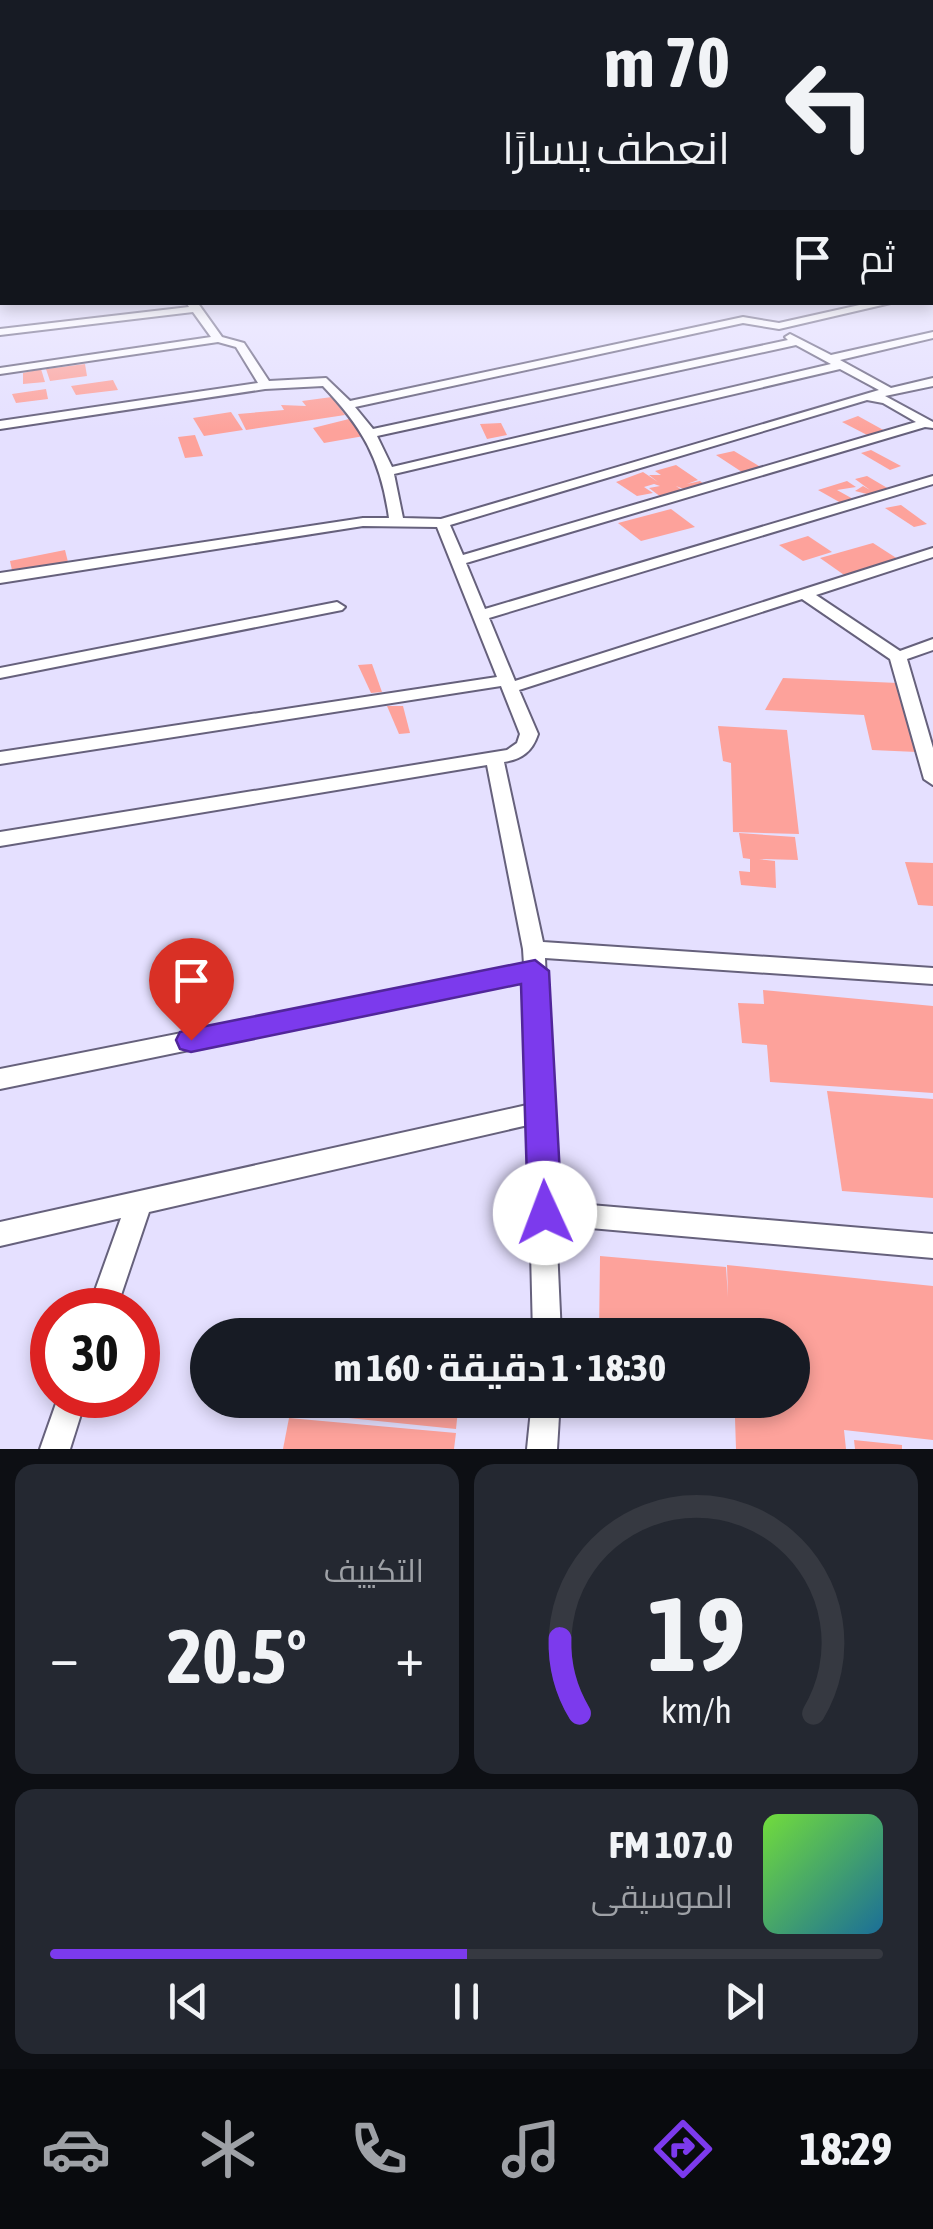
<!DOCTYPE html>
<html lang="ar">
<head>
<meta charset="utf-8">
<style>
  body { margin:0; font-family:"Asap Condensed",Cairo,sans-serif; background:#242831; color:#f1f3f6; direction:rtl; height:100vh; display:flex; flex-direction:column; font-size:38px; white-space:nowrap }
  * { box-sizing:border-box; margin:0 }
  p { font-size:32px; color:#9ea1a6 }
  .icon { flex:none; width:55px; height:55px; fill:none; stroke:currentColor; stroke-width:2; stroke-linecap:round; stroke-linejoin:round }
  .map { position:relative; height:1449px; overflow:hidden; direction:ltr }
  .drawer { display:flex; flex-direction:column; gap:15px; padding:15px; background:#0d0f14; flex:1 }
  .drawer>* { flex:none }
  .top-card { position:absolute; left:0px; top:0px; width:935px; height:305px; box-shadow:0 5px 15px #0003; direction:rtl; background:#171b24; color:#f1f3f6; overflow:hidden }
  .speed { position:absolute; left:30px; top:1288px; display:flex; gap:20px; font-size:50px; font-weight:700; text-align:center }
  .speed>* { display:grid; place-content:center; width:130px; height:130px; border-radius:50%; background:#171b24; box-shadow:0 5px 15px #0003; line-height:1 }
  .speed .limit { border:15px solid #d22; background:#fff; color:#111 }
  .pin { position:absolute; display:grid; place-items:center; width:85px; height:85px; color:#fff; margin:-102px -42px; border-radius:50% 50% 50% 0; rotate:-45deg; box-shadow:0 0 10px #0007 }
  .pin .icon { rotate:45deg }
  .me { position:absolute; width:110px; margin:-55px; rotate:358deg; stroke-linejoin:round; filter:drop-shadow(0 0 8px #0008) }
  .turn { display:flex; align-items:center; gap:35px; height:210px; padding:0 40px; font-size:45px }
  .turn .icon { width:130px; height:130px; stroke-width:2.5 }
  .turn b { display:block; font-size:70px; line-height:85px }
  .then { display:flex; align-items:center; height:95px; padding:0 40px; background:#0003; gap:20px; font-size:38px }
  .big { font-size:75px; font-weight:700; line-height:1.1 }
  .drawer .card { flex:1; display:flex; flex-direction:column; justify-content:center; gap:15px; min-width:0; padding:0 35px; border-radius:20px; background:#242831 }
  .drawer .dial { align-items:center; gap:0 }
  .dial svg { height:260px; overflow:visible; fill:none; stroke:#363941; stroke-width:7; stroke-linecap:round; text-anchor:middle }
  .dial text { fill:#f1f3f6; stroke:none }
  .song { display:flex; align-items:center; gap:30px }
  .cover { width:120px; height:120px; border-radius:15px; background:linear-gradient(135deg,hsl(100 70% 55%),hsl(200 70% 35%)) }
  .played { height:10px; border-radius:5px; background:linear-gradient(90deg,#7c3aed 50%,#363941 50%) }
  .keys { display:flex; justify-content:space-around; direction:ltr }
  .heat { display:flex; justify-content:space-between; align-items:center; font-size:55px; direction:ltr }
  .drawer .tiles { flex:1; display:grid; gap:15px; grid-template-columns:1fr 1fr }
  .card:last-child { grid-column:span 2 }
  .trip { position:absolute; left:190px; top:1318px; width:620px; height:100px; border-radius:50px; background:#171b24; box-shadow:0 5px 15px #0003; font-weight:700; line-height:100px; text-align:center; direction:rtl }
  .tabs { display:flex; height:160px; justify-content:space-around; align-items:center; background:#090b0e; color:#9ea1a6 }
  .tabs .icon { width:70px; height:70px }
  .tabs .selected { color:#7c3aed }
  .tabs b { font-size:45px; color:#f1f3f6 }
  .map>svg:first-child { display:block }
  .building { fill:#fda29b }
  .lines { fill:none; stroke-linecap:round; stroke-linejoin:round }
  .minor-casing { stroke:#66617c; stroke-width:4 }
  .minor { fill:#fff; fill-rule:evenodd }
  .route { fill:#7c3aed; stroke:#51269a; stroke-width:2.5 }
</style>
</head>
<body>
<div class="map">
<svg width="933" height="1449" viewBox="0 0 933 1449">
  <rect width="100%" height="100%" fill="#e5e0ff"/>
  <g class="building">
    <path d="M85,364L87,376L50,381L46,369Z"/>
    <path d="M41,369L45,382L23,384V373Z"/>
    <path d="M113,380L118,390L76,395L71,386Z"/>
    <path d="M46,389L48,399L16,403L12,394Z"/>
    <path d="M332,397L345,415L246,430L238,414L284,410L281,405L306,406L302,401Z"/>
    <path d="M231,412L243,430L204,436L193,418Z"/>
    <path d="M858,416L887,432L869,436L842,422Z"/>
    <path d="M349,419L364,436L324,443L313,428Z"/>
    <path d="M501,423L507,435L487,439L480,424Z"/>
    <path d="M195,435L203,456L185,458L178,437Z"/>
    <path d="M871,450L901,466L890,470L861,453Z"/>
    <path d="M734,451L764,469L745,474L716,455Z"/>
    <path d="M676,465L698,480L687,484L700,481L705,485L686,490L676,486L682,490L661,497L649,488L660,486L654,484L644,487L653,493L637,496L616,482L643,472L658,482L649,475H661L655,471Z"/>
    <path d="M867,476L889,489L867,494L855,491L863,486L870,490L855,479Z"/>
    <path d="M847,481L856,487L837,490L853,499L841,503L818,490Z"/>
    <path d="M901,505L927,524L914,527L885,508Z"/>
    <path d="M671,509L695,527L641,541L618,523Z"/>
    <path d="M808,536L832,552L803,561L779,545Z"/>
    <path d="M873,543L901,561L847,577L820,558Z"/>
    <path d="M65,550L68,562L13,575L10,561Z"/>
    <path d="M372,664L382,692L371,693L358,665Z"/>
    <path d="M783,678L898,683L917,752L872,750L864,715L765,710Z"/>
    <path d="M387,706H403L410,733L399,734Z"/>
    <path d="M718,726L787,730L799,834L733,832L731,763L723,761Z"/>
    <path d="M739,833L795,837L798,860L759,859L775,861L776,888L741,885L739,871L750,872V859L743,858Z"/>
    <path d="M905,862L933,863V906L918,905Z"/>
    <path d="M763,990L933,1006V1093L770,1082L767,1045L742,1043L738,1003L764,1004Z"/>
    <path d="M827,1091L933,1099V1198L842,1191Z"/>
    <path d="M600,1256L726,1267L728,1297L727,1265L933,1286V1440L844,1430L846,1449H736L735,1418L598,1405V1400H792V1335H599Z"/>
    <path d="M293,1400H459L456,1429L290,1412Z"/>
    <path d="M289,1418L456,1433L454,1449H283Z"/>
    <path d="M854,1440L902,1445V1449H855Z"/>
  </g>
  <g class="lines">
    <g class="minor-casing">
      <g id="minor">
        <rect x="932" y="227" width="1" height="4"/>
        <rect x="0" y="240" width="2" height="6"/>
        <rect x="932" y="290" width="1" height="6"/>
        <path d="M186,302H197L222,337L244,343L269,381L326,378L350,401L743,317L779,323L873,302H895L779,329L743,323L355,407L373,429L788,340L785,337L790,334L831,355L933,332V338L840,360L891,388L933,378V386L885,396L933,422V428L925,427L466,563L485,609L933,476V484L489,618L515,681L933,548V557L816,595L900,651L933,639V650L907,659L933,748V785L924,779L890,659L802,599L519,690L538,734C532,752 522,759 504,762L543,942L933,968V984L545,958L555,1202L933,1234V1258L556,1225L561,1335H533L528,1125L149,1212L116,1310H88L121,1218L0,1246V1222L527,1105L524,981L0,1089V1069L524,965L523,949L487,765L0,846V832L507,750L517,743L520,734L501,686L0,764V752L497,677L437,527L363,526L0,583V573L363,518H389C381,460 363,428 323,386L265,389L0,429V421L258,383L236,347L218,342L0,374V368L211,337L193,312L0,335V329L189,307ZM796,345L831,364L392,467L377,436ZM840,369L879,390L441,519L403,518L394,474ZM867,400L883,403L916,422L463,555L450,525Z"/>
        <path d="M337,602L345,607L342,610L0,678V668Z"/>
        <path d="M59,1395H87L70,1449H40Z"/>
        <path d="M532,1400H560L557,1449H527Z"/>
      </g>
    </g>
    <use href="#minor" class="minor"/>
  </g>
  <linearGradient id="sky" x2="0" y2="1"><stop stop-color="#5eb1da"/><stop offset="0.53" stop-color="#f3f1ff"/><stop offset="1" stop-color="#f3f1ff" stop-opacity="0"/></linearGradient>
  <rect width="933" height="430" fill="url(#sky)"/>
  <path class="route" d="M535,960L549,971L562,1213L557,1224L545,1228L533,1224L528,1213L521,984L191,1052L180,1049L176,1040L180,1032L191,1029Z"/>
</svg>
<div class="speed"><div class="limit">30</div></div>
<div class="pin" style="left:191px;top:1040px;background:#d93025"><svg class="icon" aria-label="arrive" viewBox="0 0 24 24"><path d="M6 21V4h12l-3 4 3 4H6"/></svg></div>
<svg class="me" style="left:545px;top:1213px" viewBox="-20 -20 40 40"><circle r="19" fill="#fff"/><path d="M0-13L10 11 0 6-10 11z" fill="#7c3aed"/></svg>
<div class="trip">18:30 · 1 دقيقة · 160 m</div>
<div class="top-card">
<div class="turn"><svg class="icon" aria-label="left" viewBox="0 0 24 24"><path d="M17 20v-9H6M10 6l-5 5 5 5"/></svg><div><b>70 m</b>انعطف يسارًا</div></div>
<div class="then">ثم<svg class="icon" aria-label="arrive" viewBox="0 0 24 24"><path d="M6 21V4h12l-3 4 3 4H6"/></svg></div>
</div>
</div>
<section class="drawer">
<div class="tiles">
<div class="card dial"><svg viewBox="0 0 100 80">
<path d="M14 69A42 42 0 1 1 86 69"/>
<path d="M14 69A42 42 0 0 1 8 46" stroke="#7c3aed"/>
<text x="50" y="56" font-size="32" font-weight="700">19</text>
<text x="50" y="72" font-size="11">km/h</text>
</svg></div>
<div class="card"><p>التكييف</p>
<div class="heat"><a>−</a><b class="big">20.5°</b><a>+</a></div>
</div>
<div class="card">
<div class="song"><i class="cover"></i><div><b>107.0 FM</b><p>الموسيقى</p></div></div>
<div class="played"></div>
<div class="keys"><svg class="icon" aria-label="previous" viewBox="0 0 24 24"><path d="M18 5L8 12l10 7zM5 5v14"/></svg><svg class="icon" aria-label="pause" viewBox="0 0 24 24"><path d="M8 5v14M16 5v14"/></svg><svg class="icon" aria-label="next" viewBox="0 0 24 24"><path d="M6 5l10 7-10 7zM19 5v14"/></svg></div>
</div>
</div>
</section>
<nav class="tabs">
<b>18:29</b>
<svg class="icon selected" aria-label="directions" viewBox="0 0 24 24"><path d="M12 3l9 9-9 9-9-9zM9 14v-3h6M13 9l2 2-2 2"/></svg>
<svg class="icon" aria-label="music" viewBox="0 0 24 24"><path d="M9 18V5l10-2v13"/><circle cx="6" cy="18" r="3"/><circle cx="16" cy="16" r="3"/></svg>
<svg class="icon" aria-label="phone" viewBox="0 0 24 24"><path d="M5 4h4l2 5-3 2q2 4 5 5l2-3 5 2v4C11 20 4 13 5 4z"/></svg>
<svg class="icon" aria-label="climate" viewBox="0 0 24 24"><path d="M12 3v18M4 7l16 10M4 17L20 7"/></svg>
<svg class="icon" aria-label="car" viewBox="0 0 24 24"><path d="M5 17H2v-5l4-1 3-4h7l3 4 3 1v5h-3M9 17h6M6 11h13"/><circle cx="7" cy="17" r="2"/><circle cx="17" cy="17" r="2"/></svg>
</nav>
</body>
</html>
